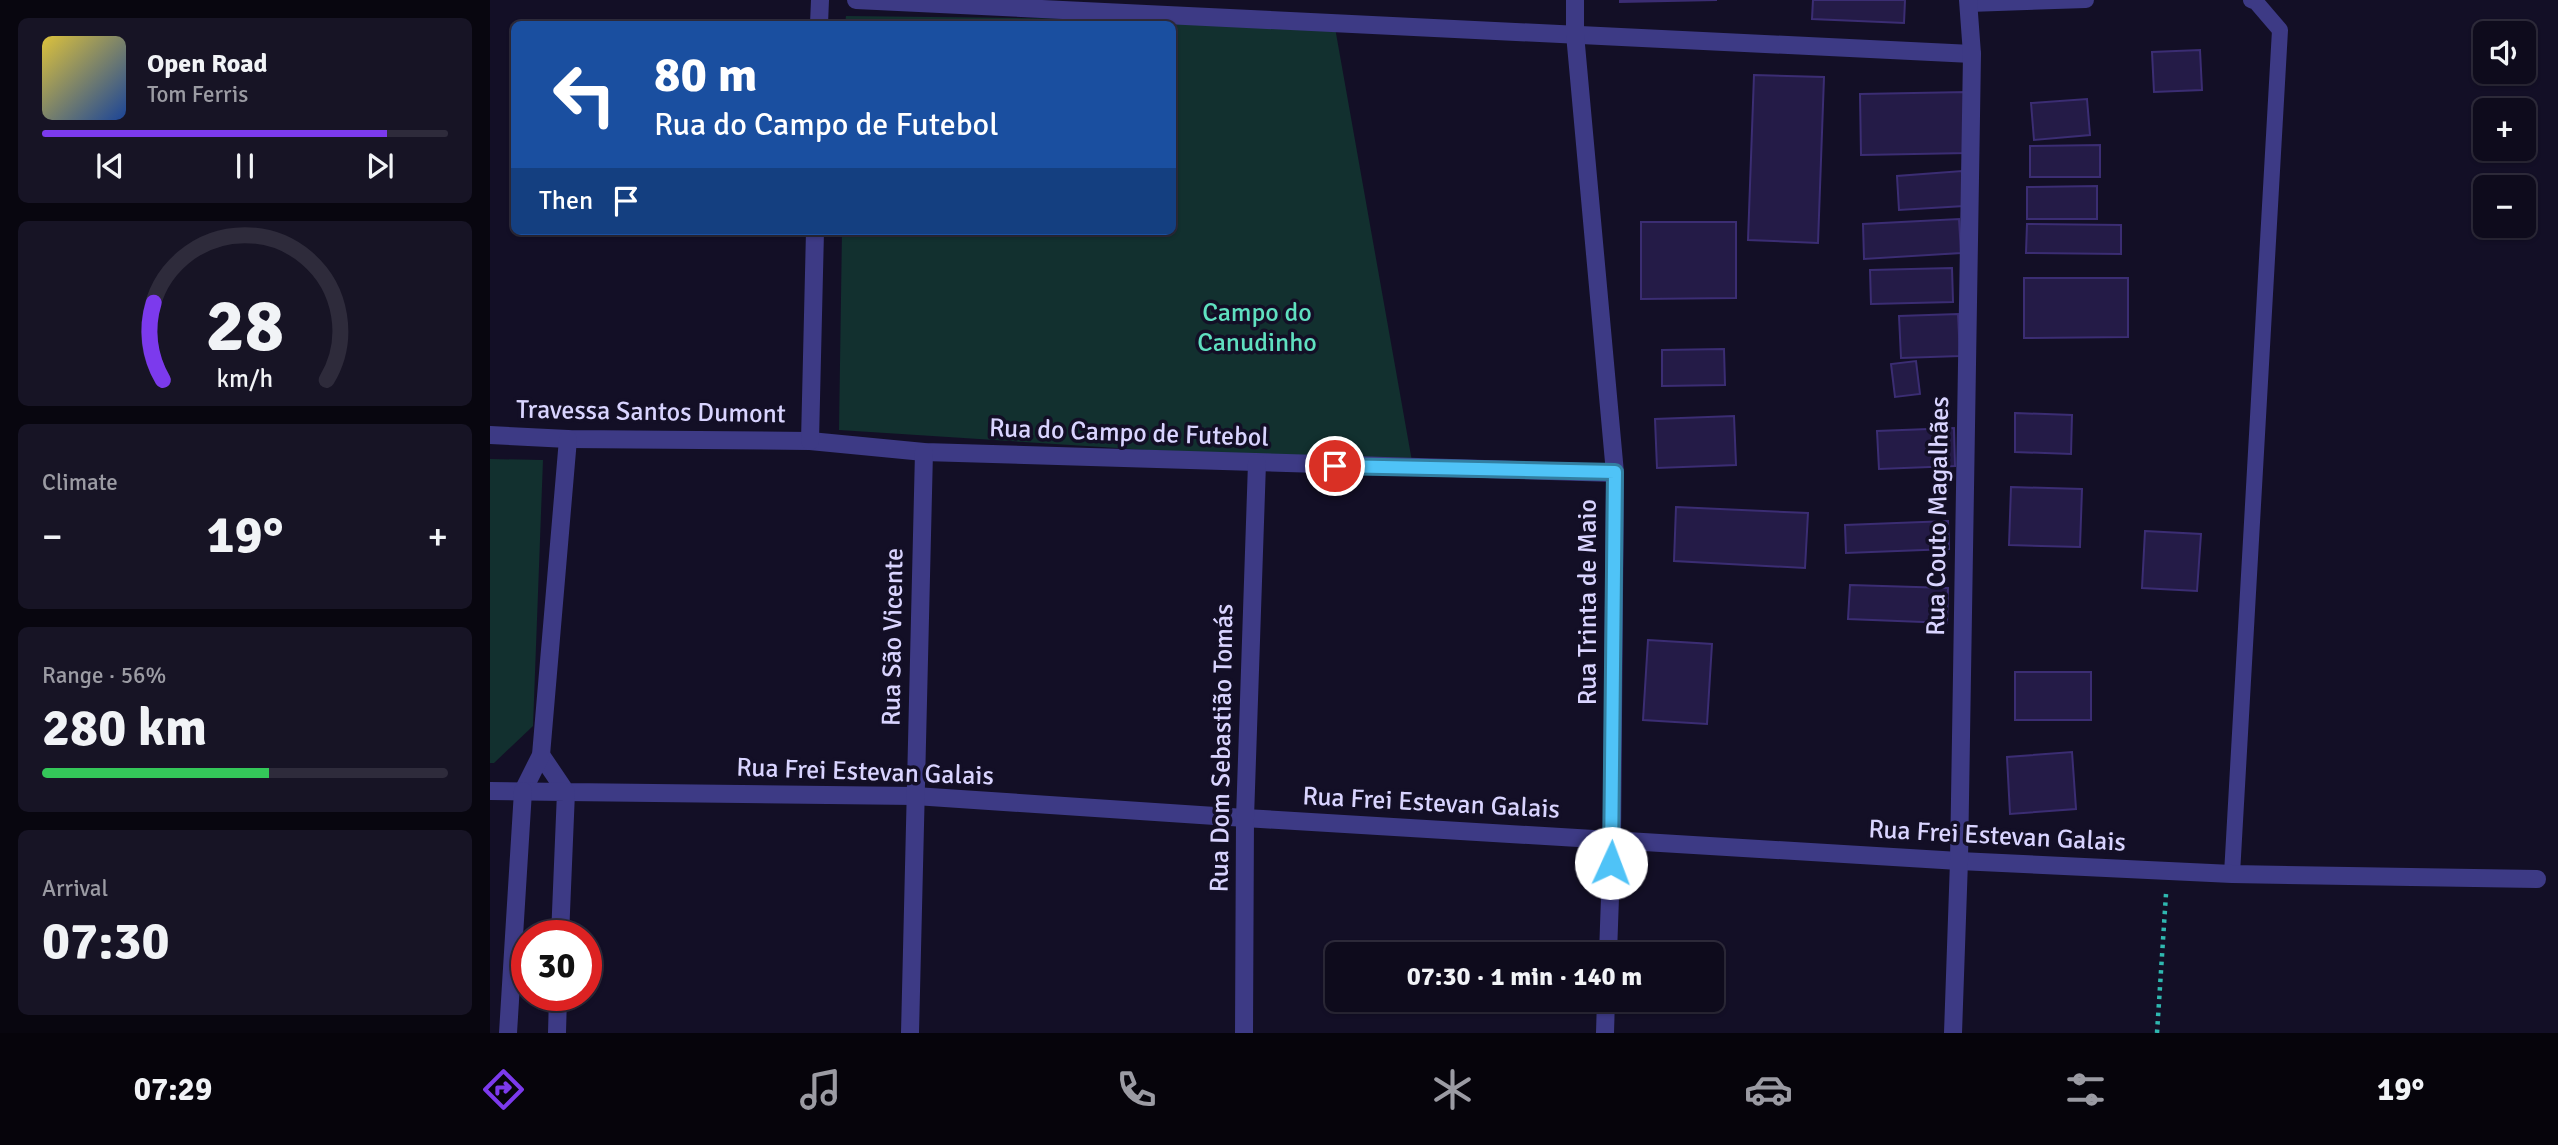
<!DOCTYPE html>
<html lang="en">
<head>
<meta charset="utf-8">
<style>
  body { margin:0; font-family:Signika,sans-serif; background:#171425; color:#f1f3f6; height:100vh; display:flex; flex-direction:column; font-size:26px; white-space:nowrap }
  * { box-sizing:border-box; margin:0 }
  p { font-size:23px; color:#9b9ba3 }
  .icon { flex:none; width:38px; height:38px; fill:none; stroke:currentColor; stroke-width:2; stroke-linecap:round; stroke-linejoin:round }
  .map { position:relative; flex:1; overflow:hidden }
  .side { display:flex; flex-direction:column; gap:18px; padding:18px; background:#08060f; width:490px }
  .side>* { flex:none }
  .banner { position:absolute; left:21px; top:21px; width:665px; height:214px; border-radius:10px; box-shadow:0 2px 5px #0004,0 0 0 2px #2e2b3b; background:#1a4fa0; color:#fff; overflow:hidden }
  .fabs { position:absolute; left:1983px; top:21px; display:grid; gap:14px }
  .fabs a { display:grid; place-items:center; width:63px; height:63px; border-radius:10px; background:#0e0b1c; box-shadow:0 2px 5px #0004,0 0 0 2px #2e2b3b; font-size:35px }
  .speed { position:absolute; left:21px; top:920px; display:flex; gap:14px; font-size:35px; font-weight:700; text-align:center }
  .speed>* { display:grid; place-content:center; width:91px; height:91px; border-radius:50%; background:#0e0b1c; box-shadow:0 2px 5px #0004,0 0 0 2px #2e2b3b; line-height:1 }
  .speed .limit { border:10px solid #d22; background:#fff; color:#111 }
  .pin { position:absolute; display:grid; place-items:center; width:60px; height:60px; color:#fff; margin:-30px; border:4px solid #fff; border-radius:50%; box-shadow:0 2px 7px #0007 }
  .me { position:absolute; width:77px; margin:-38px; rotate:2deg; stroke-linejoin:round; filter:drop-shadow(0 0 5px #0008) }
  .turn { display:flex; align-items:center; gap:24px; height:147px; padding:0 28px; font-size:32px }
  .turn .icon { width:91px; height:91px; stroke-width:2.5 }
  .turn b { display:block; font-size:49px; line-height:60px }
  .then { display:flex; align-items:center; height:66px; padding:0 28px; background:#0003; gap:14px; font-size:26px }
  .big { font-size:52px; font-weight:800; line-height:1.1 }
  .side .card { flex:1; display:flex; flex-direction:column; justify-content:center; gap:10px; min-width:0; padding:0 24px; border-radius:10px; background:#171425 }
  .side .dial { align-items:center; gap:0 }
  .dial svg { height:182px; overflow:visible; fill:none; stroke:#2e2b3b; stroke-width:7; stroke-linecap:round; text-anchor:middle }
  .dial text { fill:#f1f3f6; stroke:none }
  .song { display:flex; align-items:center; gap:21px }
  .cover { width:84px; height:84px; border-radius:10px; background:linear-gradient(135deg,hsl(50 70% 55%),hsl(220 70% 35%)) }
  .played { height:7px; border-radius:4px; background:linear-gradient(90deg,#7c3aed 85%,#2e2b3b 85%) }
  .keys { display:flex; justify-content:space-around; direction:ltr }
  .heat { display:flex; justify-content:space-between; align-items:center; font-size:38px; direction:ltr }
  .charge { height:10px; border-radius:5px; background:linear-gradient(90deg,#34c759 56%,#2e2b3b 0) }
  .trip { position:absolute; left:835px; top:942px; width:399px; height:70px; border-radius:10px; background:#0e0b1c; box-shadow:0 2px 5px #0004,0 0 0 2px #2e2b3b; font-weight:800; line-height:70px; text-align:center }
  .tabs { display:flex; height:112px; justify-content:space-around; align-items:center; background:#06040b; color:#9b9ba3 }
  .tabs .icon { width:49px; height:49px }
  .tabs .active { color:#7c3aed }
  .tabs b { font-size:32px; color:#f1f3f6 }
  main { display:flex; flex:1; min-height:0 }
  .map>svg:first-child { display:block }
  .green { fill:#12302f }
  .building { fill:#241b47; stroke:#3b2d73; stroke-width:2 }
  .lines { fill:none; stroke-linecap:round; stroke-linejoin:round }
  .path { stroke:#2fb8b0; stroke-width:4.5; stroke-dasharray:3.5 5; stroke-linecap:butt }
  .service { stroke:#3d3a85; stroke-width:16 }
  .minor { stroke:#3d3a85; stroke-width:18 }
  .tertiary { stroke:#3d3a85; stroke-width:18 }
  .route-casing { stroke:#337fa1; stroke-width:18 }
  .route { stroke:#4fc3f7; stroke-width:12 }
  .labels { text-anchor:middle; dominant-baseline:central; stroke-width:7; stroke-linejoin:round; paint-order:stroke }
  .park-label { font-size:26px; fill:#5fe0c0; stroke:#130f26 }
  .street-label { font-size:26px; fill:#d9d4ff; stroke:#130f26 }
</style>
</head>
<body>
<main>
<section class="side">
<div class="card">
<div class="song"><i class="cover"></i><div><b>Open Road</b><p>Tom Ferris</p></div></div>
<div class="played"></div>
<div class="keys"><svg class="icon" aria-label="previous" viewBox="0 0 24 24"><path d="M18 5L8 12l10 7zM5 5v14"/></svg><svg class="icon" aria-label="pause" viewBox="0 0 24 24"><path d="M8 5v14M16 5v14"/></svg><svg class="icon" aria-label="next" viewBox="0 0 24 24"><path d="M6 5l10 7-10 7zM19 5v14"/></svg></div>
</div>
<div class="card dial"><svg viewBox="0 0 100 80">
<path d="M14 69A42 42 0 1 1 86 69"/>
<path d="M14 69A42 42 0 0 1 10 35" stroke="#7c3aed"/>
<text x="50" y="56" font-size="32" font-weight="700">28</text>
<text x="50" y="72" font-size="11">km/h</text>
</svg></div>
<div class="card"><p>Climate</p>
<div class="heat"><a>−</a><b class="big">19°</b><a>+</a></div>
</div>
<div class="card"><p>Range · 56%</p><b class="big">280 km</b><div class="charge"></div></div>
<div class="card"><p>Arrival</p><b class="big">07:30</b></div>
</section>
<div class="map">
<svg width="2068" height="1033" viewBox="0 0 2068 1033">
  <rect width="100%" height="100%" fill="#130f26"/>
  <g class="green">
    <path d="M356,16L844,22L923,467L349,430L352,231H682V24H355Z"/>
    <path d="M0,459L53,460L43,726L4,763H0Z"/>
  </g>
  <g class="building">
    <path d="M1130,0H1227L1130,2Z"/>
    <path d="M1323,0H1415L1414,23L1322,19Z"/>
    <path d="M1710,50L1712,90L1664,92L1662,52Z"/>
    <path d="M1264,75L1334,77L1328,243L1258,240Z"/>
    <path d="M1477,92L1478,153L1371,155L1370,94Z"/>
    <path d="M1597,99L1600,135L1544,140L1541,103Z"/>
    <path d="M1610,145V177H1540V146Z"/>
    <path d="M1472,171L1474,206L1409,210L1407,176Z"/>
    <path d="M1607,186V219H1537V187Z"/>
    <path d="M1469,219L1471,253L1374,259L1373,224Z"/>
    <path d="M1151,222H1246V298L1151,299Z"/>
    <path d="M1537,224L1631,225V254L1536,253Z"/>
    <path d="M1462,268L1463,302L1381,304L1380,270Z"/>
    <path d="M1534,278H1638V337L1534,338Z"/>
    <path d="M1468,314L1470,356L1411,358L1409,316Z"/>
    <path d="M1234,349L1235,385L1172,386V350Z"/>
    <path d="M1426,361L1430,394L1405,397L1401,364Z"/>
    <path d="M1525,413L1582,415L1581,454L1525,452Z"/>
    <path d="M1244,416L1246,465L1167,468L1165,419Z"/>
    <path d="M1464,428L1465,466L1389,469L1387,431Z"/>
    <path d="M1521,487L1592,489L1590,547L1519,545Z"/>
    <path d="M1186,507L1318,513L1315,568L1184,561Z"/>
    <path d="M1458,521L1459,549L1356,553L1355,525Z"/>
    <path d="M1655,531L1711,534L1707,591L1652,588Z"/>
    <path d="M1360,585L1458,588L1457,623L1358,619Z"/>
    <path d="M1158,640L1222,644L1217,724L1153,720Z"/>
    <rect x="1525" y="672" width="76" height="48"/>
    <path d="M1582,752L1586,809L1520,814L1517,757Z"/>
  </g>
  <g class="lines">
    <path class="path" d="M1667,1033L1676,894"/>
    <g class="service">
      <path d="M1479,4L1596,0"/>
      <path d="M1742,874L1790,30L1766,2L1761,0"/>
    </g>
    <g class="minor">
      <path d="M366,0L1482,54"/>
      <path d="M1085,0V34L1125,473L1122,840L1118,954"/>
      <path d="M329,24L330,0"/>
      <path d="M0,435L78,439L320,441L434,452L1125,473"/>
      <path d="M320,441L325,231"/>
      <path d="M51,755L76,792L425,796L755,818L1469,861L1742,874L2047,879"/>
      <path d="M33,791L51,755L78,439"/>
      <path d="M420,1033L434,452"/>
      <path d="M754,1033L755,818L767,463"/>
      <path d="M1115,1033L1116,999"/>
      <path d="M1463,1033L1469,861L1482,54L1478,0"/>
    </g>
    <g class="tertiary">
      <path d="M0,791L76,792L70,936"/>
      <path d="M18,1033L33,791"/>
      <path d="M67,1033L68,996"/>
    </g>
  </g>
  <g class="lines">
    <g class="route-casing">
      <path id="route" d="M845,466L1125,472L1121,863"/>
    </g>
    <use href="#route" class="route"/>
  </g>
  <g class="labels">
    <g class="park-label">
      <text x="767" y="313">Campo do<tspan x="767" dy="30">Canudinho</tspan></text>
    </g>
    <g class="street-label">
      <text transform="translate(161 412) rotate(1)">Travessa Santos Dumont</text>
      <text transform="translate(639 433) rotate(2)">Rua do Campo de Futebol</text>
      <text transform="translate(1448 516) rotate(-89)">Rua Couto Magalhães</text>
      <text transform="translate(1098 602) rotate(-90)">Rua Trinta de Maio</text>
      <text transform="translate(403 637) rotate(-89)">Rua São Vicente</text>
      <text transform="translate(732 748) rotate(-89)">Rua Dom Sebastião Tomás</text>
      <text transform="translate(375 772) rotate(2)">Rua Frei Estevan Galais</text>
      <text transform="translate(941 803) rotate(3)">Rua Frei Estevan Galais</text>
      <text transform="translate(1507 836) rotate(3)">Rua Frei Estevan Galais</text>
    </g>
  </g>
</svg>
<div class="fabs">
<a><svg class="icon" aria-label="sound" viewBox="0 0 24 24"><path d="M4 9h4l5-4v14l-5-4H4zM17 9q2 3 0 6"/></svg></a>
<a>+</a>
<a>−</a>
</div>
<div class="speed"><div class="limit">30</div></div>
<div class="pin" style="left:845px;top:466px;background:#d93025"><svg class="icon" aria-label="arrive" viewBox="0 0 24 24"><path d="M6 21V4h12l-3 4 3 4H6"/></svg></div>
<svg class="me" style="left:1121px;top:863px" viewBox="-20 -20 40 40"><circle r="19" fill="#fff"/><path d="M0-13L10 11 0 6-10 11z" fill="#4fc3f7"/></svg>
<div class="trip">07:30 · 1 min · 140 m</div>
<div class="banner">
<div class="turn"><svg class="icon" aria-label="left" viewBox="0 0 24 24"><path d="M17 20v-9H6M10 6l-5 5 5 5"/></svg><div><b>80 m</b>Rua do Campo de Futebol</div></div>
<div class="then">Then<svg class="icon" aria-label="arrive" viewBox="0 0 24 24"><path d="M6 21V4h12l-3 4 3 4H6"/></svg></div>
</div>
</div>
</main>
<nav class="tabs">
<b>07:29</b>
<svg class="icon active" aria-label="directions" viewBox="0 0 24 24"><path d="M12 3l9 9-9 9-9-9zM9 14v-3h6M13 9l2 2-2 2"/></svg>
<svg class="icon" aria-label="music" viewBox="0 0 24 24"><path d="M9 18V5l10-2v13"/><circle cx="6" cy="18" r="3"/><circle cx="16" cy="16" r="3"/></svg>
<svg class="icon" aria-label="phone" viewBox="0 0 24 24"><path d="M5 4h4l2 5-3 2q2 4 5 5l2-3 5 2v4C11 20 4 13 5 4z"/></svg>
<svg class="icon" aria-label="climate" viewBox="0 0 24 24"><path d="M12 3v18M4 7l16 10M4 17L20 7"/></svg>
<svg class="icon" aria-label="car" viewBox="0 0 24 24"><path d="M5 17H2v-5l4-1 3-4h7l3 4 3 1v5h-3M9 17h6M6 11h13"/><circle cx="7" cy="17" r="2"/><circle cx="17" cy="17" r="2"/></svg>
<svg class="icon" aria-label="filters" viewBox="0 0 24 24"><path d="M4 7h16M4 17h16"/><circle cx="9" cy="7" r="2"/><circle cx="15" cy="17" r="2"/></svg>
<b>19°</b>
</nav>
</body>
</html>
